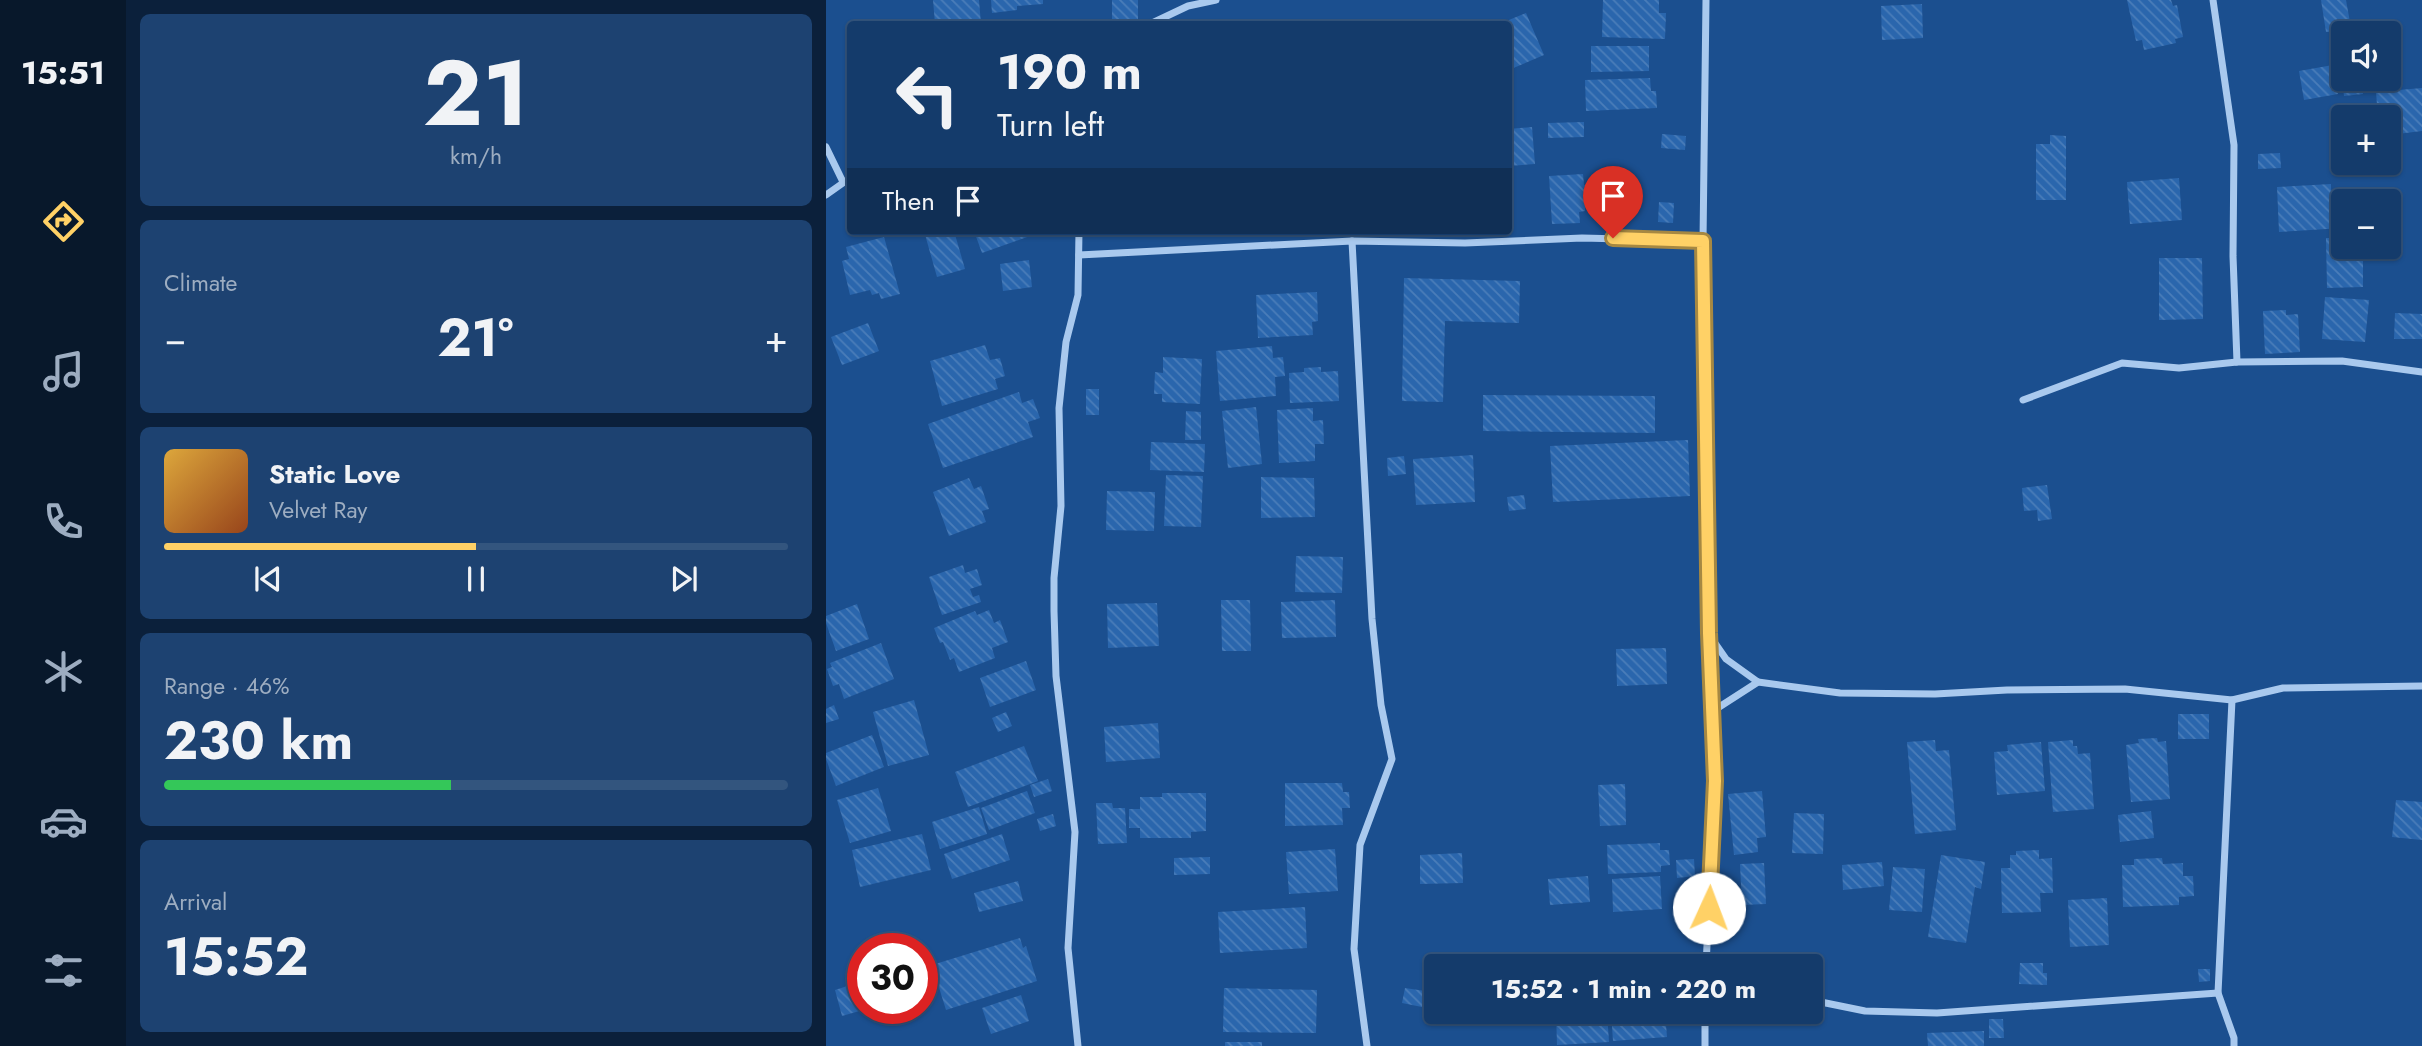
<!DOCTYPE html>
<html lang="en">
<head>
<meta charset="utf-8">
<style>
  body { margin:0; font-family:Jost,sans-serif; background:#1d4271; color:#f1f3f6; height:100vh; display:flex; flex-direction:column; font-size:26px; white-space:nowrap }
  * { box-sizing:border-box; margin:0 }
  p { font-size:23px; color:#9dadc1 }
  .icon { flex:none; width:38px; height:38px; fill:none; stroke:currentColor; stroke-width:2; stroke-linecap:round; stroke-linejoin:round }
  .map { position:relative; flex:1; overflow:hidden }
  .drawer { display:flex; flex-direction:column; gap:14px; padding:14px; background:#0b203b; width:700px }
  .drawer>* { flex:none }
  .hud { position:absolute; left:21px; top:21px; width:665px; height:214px; border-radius:7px; box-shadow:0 2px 5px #0004,0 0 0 2px #33557e; background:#143b6b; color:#f1f3f6; overflow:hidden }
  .buttons { position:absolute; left:1505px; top:21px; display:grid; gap:14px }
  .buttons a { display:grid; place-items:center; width:70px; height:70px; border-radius:7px; background:#143b6b; box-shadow:0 2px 5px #0004,0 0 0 2px #33557e; font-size:35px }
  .speed { position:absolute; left:21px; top:933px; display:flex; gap:14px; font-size:35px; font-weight:700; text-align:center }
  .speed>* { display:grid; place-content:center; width:91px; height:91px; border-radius:50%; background:#143b6b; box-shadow:0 2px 5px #0004,0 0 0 2px #33557e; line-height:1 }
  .speed .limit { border:10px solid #d22; background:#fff; color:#111 }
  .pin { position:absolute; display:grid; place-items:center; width:60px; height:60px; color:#fff; margin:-72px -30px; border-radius:50% 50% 50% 0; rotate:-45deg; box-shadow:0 0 7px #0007 }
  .pin .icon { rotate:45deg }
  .me { position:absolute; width:77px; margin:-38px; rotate:2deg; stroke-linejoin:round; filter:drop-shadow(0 0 5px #0008) }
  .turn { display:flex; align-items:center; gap:24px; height:147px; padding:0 35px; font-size:32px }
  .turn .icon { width:91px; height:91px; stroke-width:2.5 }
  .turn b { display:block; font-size:49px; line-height:60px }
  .then { display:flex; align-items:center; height:66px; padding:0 35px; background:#0003; gap:14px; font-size:26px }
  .big { font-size:52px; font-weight:700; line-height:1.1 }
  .drawer .widget { flex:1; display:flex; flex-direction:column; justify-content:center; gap:10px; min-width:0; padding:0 24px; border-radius:10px; background:#1d4271 }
  .drawer .dial { align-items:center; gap:0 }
  .dial b { font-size:91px; line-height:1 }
  .song { display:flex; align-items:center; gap:21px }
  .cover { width:84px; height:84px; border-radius:10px; background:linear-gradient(135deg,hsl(40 70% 55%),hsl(20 70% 35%)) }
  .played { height:7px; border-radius:4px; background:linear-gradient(90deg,#ffd166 50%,#33557e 50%) }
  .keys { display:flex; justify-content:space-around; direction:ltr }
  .heat { display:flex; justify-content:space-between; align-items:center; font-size:38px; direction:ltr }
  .charge { height:10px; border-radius:5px; background:linear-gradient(90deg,#34c759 46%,#33557e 0) }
  .trip { position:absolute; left:598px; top:954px; width:399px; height:70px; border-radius:7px; background:#143b6b; box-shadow:0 2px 5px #0004,0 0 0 2px #33557e; font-weight:700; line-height:70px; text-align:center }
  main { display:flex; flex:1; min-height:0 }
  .menu { display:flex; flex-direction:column; width:126px; justify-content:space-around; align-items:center; background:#08182b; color:#9dadc1 }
  .menu .icon { width:49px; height:49px }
  .menu .current { color:#ffd166 }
  .menu b { font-size:32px; color:#f1f3f6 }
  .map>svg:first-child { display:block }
  .building { fill:url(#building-back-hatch) }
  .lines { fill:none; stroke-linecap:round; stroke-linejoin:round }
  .minor { stroke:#a9c9ee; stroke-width:7 }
  .route-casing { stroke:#a68842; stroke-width:18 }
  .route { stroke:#ffd166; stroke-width:12 }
</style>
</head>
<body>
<main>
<nav class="menu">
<b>15:51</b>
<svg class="icon current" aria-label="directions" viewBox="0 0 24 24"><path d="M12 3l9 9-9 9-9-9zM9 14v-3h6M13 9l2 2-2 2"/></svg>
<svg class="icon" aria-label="music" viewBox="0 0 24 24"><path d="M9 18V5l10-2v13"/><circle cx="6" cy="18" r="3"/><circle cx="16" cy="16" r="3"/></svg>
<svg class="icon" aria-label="phone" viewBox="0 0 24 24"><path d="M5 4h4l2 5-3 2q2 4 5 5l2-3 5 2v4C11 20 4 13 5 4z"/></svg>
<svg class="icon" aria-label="climate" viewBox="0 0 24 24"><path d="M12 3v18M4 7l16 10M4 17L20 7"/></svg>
<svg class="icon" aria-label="car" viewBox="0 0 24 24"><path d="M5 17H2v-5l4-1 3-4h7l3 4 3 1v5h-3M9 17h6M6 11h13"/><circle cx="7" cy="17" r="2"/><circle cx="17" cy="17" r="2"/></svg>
<svg class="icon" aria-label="filters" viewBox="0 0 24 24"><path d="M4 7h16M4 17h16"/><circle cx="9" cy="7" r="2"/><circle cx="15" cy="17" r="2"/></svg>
</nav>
<section class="drawer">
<div class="widget dial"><b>21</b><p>km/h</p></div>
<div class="widget"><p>Climate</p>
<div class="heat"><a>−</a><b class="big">21°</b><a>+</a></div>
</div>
<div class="widget">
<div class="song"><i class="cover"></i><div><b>Static Love</b><p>Velvet Ray</p></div></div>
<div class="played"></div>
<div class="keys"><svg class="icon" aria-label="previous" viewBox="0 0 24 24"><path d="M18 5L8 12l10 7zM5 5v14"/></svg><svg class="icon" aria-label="pause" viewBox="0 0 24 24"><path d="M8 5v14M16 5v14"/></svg><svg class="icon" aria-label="next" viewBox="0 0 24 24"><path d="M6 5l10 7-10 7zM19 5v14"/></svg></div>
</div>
<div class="widget"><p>Range · 46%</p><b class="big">230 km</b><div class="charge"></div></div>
<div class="widget"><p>Arrival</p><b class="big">15:52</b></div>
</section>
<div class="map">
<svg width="1596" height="1046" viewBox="0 0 1596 1046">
  <defs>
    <pattern id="building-back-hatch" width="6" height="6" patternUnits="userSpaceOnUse" patternTransform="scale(1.75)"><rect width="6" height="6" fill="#2a66ad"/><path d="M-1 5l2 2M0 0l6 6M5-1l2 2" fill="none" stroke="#4a7db9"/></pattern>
  </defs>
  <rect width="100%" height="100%" fill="#1b4f8f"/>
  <g class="building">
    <path d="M107,0H153L155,24H109Z"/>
    <path d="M165,0H217V4L191,6V10L166,13Z"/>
    <rect x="286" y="0" width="26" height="21"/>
    <path d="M777,0H833V13H840L839,39L776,37Z"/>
    <path d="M1301,0H1345L1347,6L1351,5L1357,37L1349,39L1350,43L1318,50L1316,40L1310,41Z"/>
    <path d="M1495,0H1520L1525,28L1500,32Z"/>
    <path d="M1096,4L1097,38L1056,40L1055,6Z"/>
    <path d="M700,13L718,55L685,69L682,62V24H673Z"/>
    <path d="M1517,35V79H1516L1510,36Z"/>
    <path d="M765,46H823V71L765,72Z"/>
    <path d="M1507,65L1512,94L1478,100L1473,71Z"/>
    <path d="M824,78L825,91H830L831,108L760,111L759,80Z"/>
    <path d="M1516,79H1535L1537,94L1518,96Z"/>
    <path d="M1596,88V131L1563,135V117H1552L1550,92Z"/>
    <path d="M758,122V137L722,138V123Z"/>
    <path d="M706,127L709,164L682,166V129Z"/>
    <path d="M836,134L860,136L859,150L835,148Z"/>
    <path d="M1224,135L1240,136V200H1210V144H1224Z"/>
    <path d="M1454,153L1455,168L1432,169V154Z"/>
    <path d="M757,174L758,185L771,184V201H759V211L753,212L754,223L726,224L723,176Z"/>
    <path d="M1353,178L1356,220L1304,224L1301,182Z"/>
    <path d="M1505,184V190L1531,188L1532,201H1517V228L1453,232L1451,187Z"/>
    <path d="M833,202L848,203L847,223L832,222Z"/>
    <rect x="1563" y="207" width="13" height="12"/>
    <path d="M98,231H128L139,269L111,277Z"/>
    <path d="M148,231H203L204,236L156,253Z"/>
    <path d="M58,237L74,294L55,299L53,293L46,295L44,290L24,295L16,261L23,259L20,247Z"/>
    <path d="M1500,238H1517V247H1537V287L1501,288Z"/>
    <path d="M1333,258H1376L1377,319L1333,320Z"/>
    <path d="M203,260L206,287L177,291L174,264Z"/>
    <path d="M578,278L694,281L693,323L619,321L617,402L576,401Z"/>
    <path d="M491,292L492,321L486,322L487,335L432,338L430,295Z"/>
    <path d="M1499,297L1543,300L1539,342L1496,339Z"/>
    <path d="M1460,310V315L1472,314L1474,352L1439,354L1437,311Z"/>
    <path d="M1569,313L1596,314V339H1568Z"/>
    <path d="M42,323L53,351L16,365L5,337Z"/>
    <path d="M159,345L164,360L174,358L179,376L169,379L172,389L116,406L104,361Z"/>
    <path d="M446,346L447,358L457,357L459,376L449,377L450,396L394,401L390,351Z"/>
    <path d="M337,357L376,359L374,404L336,402V394H328L329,372L337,373Z"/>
    <path d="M495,367V372L512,371L513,401L464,403L463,373L478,372V368Z"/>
    <rect x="260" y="389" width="13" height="26"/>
    <path d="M193,392L196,403L207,399L214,418L202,422L207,437L117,468L102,424Z"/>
    <path d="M657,395L829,396V433L657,431Z"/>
    <path d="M430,407L436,464L402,468L396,411Z"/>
    <path d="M487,408V421L497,420L498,444H489V461L453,463L451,410Z"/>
    <path d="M360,411L375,412V440H359Z"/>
    <path d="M862,440L864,496L727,502L724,446Z"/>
    <path d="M325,442L379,444L378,472L324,470Z"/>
    <path d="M647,455L649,502L590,505L587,459Z"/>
    <path d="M578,456L580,474L562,476L561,458Z"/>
    <path d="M340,475L377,476L375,527L338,526Z"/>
    <path d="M435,477L488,478L489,517L435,518Z"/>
    <path d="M143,478L148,489L155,486L163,509L156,511L160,522L123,536L107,492Z"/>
    <path d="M1221,485L1226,519L1212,521L1211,510L1198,511L1196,488Z"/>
    <path d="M281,491L329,492L328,531L280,530Z"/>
    <path d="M698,495L700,509L683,511L681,497Z"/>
    <path d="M470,556L517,557L516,593L469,592Z"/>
    <path d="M137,565L139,573L151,569L156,585L144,589L147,597L153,595L155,602L116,615L103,577Z"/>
    <path d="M395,600H424L425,651H396Z"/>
    <path d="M509,600L510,637L456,638L455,602Z"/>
    <path d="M331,603L333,646L282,648L281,604Z"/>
    <path d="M31,604L43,639L10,651L0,623V616Z"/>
    <path d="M163,610L168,623L174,620L182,642L166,648L169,658L133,672L128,658L124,660L117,642L114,643L108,628L149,611L151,615Z"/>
    <path d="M55,643L68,679L18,699L13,684L7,686L1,669L6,667L4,663Z"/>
    <path d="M840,648L841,684L791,686L790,649Z"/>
    <path d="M200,661L210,690L164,707L154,678Z"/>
    <path d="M88,700L103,755L62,766L47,712Z"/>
    <path d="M8,705L13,719L0,723V709Z"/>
    <path d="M180,712L186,726L172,732L166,718Z"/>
    <rect x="1352" y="714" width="31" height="25"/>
    <path d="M332,723L334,758L280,762L278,727Z"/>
    <path d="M46,735L58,767L10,786L0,759V753Z"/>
    <path d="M1331,738L1332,742L1340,741L1344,799L1305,802L1300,745L1313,743L1312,739Z"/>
    <path d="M1109,740L1110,751L1123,750L1130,830L1089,834L1081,742Z"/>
    <path d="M1247,740V746H1251L1252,754L1264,753L1268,809L1227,812L1222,742Z"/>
    <path d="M1215,742L1219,791L1171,795L1168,752L1182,751L1181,745Z"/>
    <path d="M198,746L212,781L142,807L129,772Z"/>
    <path d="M222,779L226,791L208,797L204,785Z"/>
    <path d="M459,783H516L517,792H523L524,808H516L517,825L459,826Z"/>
    <path d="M799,784L800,825L774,826L772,785Z"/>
    <path d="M52,788L65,831L24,843L11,800Z"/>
    <path d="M201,791L209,813L163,830L155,808Z"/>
    <path d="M936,791L940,837L931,838L932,852L908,855L902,794Z"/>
    <path d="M336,793H380V831L365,832V838H314V828H303V809H314V797H336Z"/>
    <path d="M1570,800L1596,802V840L1566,837Z"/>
    <path d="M270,803H286L287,808H299L301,843L272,844Z"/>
    <path d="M153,807L161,834L114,849L106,822Z"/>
    <path d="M1325,811L1328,838L1294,842L1292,815Z"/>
    <path d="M968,813L998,814L997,854L966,853Z"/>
    <path d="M227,814L230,826L214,831L211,819Z"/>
    <path d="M96,834L105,870L34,887L26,850Z"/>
    <path d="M176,834L184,860L126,879L118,854Z"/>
    <path d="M834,843V850H843L844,865L835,866V872L782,874L781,845Z"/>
    <path d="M509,849L512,891L463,894L460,852Z"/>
    <path d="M1213,850V859L1226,858L1227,893H1214L1215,912L1176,913L1175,868H1184V855H1190V851Z"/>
    <path d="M636,853L637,883L594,884V855Z"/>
    <path d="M1115,855L1159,862L1155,889L1149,887L1140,943L1102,937Z"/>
    <path d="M384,857V874L348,875V858Z"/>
    <path d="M1336,858L1337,864L1357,863V876H1367L1368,896L1353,897V905L1297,907L1296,865H1308V859Z"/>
    <path d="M868,859L869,876L851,878L850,860Z"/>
    <path d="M1056,862L1058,886L1017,890L1016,865Z"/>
    <path d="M938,863L940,904L916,905L914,864Z"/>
    <path d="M1067,867L1099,869L1096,912L1063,910Z"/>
    <path d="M762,876L764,902L724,905L722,879Z"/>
    <path d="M834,876L836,909L787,912L786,879Z"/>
    <path d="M192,881L197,901L153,912L148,893Z"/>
    <path d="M1281,898L1283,945L1244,947L1242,900Z"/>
    <path d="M479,907L481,948L394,953L392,912Z"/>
    <path d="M194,938L197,948L200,946L211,981L120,1010L106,965Z"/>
    <path d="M1194,963H1217V973H1221V985L1193,984Z"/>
    <path d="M1372,969H1384V981L1373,982Z"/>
    <path d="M37,981V1010L16,1016L9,990Z"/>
    <path d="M398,988L491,990L490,1033L397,1032Z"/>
    <path d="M579,988L599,991L596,1007L576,1003Z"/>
    <path d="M195,995L203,1021L165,1034L156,1008Z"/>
    <path d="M730,1012H781L783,1042L731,1045Z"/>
    <path d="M785,1012H839L841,1037L787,1041Z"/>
    <path d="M1163,1019H1177L1178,1038H1163Z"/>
    <path d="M1158,1031V1046H1102L1101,1033Z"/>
    <rect x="399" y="1042" width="37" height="4"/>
  </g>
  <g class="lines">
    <g class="minor">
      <path d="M880,0L877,241L883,633L889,781L880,966"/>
      <path d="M1387,0L1408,145L1407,256L1411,362"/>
      <path d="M324,24L362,6L390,0"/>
      <path d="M0,147L17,182"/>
      <path d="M0,195L24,178"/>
      <path d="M526,241L546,619L555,705L566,759L534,845L528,949L541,1046"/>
      <path d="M253,255L526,241L639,243L756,238L877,241"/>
      <path d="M1197,400L1296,363L1353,368L1411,362L1516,361L1596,372"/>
      <path d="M884,636L900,659L932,682L1014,693L1109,694L1181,690L1299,689L1406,700L1457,688L1596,686"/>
      <path d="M1406,700L1392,993L1408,1038V1046"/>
      <path d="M887,711L932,682"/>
      <path d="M985,1000L1039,1011L1111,1013L1392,993"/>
      <path d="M879,1012V1046"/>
      <path d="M252,1046L242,948L249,832L230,676L228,611V578L235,506L233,408L240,342L252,295L253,231"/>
    </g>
  </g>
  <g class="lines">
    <g class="route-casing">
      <path id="route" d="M787,238L877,241L883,633L889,781L883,908"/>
    </g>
    <use href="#route" class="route"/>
  </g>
</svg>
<div class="buttons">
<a><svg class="icon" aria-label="sound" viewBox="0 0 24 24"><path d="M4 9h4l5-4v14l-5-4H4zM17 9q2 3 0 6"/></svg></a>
<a>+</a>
<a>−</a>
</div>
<div class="speed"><div class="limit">30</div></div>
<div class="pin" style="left:787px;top:238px;background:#d93025"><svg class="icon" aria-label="arrive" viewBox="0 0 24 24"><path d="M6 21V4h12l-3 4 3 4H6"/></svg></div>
<svg class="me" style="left:883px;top:908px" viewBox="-20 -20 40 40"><circle r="19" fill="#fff"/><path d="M0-13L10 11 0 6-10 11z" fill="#ffd166"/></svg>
<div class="trip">15:52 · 1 min · 220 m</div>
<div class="hud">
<div class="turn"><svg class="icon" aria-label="left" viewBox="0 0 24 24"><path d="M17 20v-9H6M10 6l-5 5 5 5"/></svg><div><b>190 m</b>Turn left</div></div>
<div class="then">Then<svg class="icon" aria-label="arrive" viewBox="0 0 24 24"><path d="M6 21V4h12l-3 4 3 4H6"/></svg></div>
</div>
</div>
</main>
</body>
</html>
